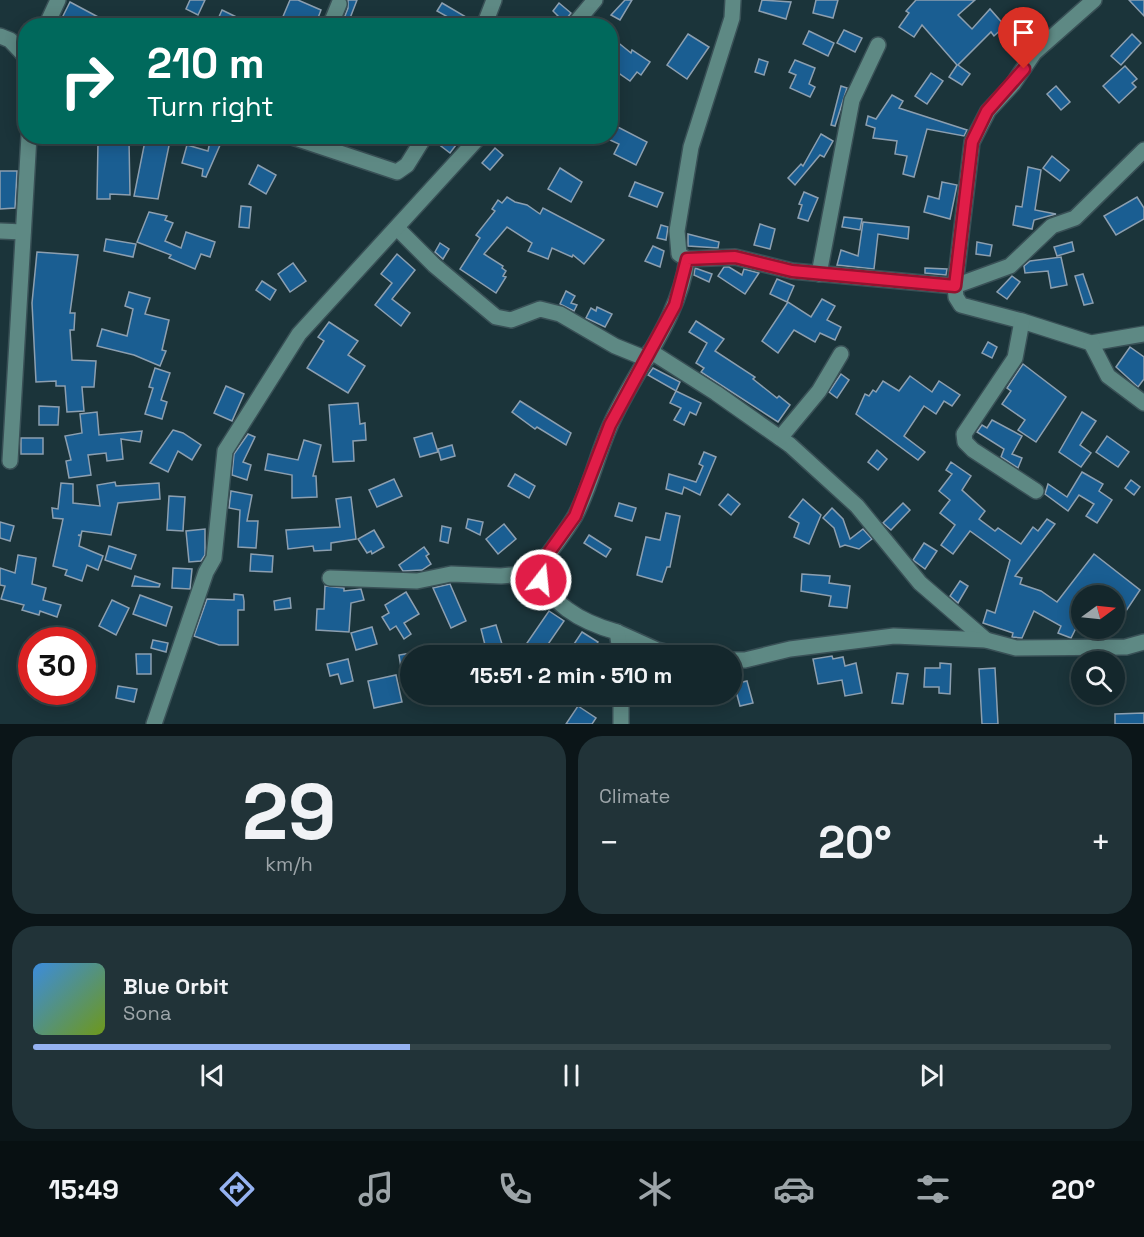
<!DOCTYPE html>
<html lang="en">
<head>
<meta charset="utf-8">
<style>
  body { margin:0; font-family:"Space Grotesk",sans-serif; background:#213338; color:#f1f3f6; height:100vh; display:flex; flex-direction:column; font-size:22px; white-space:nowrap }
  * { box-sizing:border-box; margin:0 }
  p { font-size:20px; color:#9da5a9 }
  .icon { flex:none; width:33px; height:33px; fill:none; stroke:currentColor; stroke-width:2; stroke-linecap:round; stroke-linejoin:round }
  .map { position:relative; height:724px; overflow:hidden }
  .drawer { display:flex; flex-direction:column; gap:12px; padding:12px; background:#0b1518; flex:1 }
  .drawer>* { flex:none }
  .hud { position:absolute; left:18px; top:18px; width:600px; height:126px; border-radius:24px; box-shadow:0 3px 15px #0003,0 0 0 2px #334448; background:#00695c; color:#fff; overflow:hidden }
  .needle { width:39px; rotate:75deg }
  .controls { position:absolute; left:1071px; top:585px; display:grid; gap:12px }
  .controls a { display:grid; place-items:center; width:54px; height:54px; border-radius:50%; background:#14272c; box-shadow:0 3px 15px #0003,0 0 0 2px #334448; font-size:30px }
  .speed { position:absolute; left:18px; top:627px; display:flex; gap:12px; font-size:30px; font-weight:700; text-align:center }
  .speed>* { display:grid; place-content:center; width:78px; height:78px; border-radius:50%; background:#14272c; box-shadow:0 3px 15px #0003,0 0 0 2px #334448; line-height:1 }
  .speed .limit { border:9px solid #d22; background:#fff; color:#111 }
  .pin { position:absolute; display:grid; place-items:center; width:51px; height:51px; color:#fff; margin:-62px -26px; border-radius:50% 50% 50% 0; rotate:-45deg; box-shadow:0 0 6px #0007 }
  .pin .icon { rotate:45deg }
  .me { position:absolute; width:66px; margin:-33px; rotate:16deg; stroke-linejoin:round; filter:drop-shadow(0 0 4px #0008) }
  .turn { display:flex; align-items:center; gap:21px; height:126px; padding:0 30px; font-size:27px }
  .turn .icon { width:78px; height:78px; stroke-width:2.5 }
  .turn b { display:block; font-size:42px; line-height:51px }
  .big { font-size:45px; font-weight:800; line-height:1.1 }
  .drawer .card { flex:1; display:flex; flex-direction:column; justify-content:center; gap:9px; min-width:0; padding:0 21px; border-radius:24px; background:#213338 }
  .drawer .dial { align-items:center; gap:0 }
  .dial b { font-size:78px; line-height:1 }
  .song { display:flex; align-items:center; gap:18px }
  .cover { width:72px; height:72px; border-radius:9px; background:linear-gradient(135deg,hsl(210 70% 55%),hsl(80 70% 35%)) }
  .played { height:6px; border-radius:3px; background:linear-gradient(90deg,#95b2f1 35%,#334448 35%) }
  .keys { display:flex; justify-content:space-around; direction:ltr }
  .heat { display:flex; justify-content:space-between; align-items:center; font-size:33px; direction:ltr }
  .drawer .tiles { flex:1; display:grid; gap:12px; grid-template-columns:1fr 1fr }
  .card:last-child { grid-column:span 2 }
  .trip { position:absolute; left:400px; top:645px; width:342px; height:60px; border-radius:30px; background:#14272c; box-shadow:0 3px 15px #0003,0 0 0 2px #334448; font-weight:800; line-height:60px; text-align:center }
  .menu { display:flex; height:96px; justify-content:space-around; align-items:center; background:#081012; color:#9da5a9 }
  .menu .icon { width:42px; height:42px }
  .menu .on { color:#95b2f1 }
  .menu b { font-size:27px; color:#f1f3f6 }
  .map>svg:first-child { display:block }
  .building { fill:#1a5e92; stroke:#8c9fb0; stroke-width:1.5 }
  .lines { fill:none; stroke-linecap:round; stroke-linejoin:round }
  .minor-casing { stroke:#395056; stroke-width:18 }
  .minor { stroke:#5e8984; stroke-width:15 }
  .route-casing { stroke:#92132f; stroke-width:15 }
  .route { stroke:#e11d48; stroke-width:10 }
</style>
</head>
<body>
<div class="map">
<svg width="1144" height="724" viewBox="0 0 1144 724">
  <rect width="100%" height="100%" fill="#1b343a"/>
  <g class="building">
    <path d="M190,0H205L198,15L186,9Z"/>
    <path d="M290,0H298L321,10L315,26H279Z"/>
    <path d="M348,0H357L347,26H341L348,8Z"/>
    <path d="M625,0H632L620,20L611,15Z"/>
    <path d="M762,0L791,2L786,19L759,11Z"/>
    <path d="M816,0H838L833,18L813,13Z"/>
    <path d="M916,0H975L958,15L972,29L990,9L1005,26L994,36L991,32L958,65L970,74L962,85L949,77L957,65L922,25L914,37L899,27L909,13L906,11Z"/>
    <path d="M1129,0H1144V16Z"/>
    <path d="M70,2L115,26H58Z"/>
    <path d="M442,3L466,17L462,25L437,11Z"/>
    <path d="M559,3L571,13L564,22L553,11Z"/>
    <path d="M222,10L255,26H215Z"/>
    <path d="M844,30L862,38L855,52L837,43Z"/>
    <path d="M809,31L834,43L828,56L803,44Z"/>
    <path d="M688,34L709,47L687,79L667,65Z"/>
    <path d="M1132,34L1141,43L1121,65L1111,56Z"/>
    <path d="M610,36L631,53L632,50L650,62L641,75L637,72L630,81L610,67Z"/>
    <path d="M759,59L768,62L764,75L755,72Z"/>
    <path d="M795,60L815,68L809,84L815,87L810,97L790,88L796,75L789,72Z"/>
    <path d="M1125,66L1137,79L1132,83L1136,87L1119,103L1103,86Z"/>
    <path d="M931,73L943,81L927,104L915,96Z"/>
    <path d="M841,86L847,88L835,126L831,125Z"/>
    <path d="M1056,86L1070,102L1061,110L1047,94Z"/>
    <path d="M892,95L903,101L899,108L967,130L964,136L927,129L914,177L903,174L907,156L895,154L897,141L873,138L875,128L866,125L868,116L876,119Z"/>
    <path d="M610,123L647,142L636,165L614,154L619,144L610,140Z"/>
    <path d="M821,134L833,141L824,157L820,155L795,185L788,178L801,164L803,166Z"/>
    <path d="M146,136H171L158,199L134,196Z"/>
    <path d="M211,136H224L206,177L202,176L203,169L182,163L187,145L208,151Z"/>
    <path d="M441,136H454L459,141L450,153L437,143Z"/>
    <path d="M129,140L130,195L110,194V199H97L98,141Z"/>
    <path d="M495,148L503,155L490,170L482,163Z"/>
    <path d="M1052,156L1069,170L1060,181L1043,168Z"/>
    <path d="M258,165L276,175L266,194L249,184Z"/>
    <path d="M1028,167L1041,170L1035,210L1056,214L1034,220L1032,229L1013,225L1016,206L1022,207Z"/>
    <path d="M560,168L582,182L571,202L548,189Z"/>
    <path d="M0,171H17L15,208L0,209Z"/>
    <path d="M635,182L663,193L657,207L629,196Z"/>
    <path d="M942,182L957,185L950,219L924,212L928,196L939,199Z"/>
    <path d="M804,192L818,198L808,221L798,218L802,205L799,204Z"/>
    <path d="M507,197L515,202L527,205L540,214L543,208L604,240L584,264L573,255L572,257L552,248L548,259L528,251L532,243L507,227L484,254L503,266L502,268L506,271L503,276L506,277L496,293L460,269L480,238L476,235L495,211L492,209L498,200L502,203Z"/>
    <path d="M1137,197L1144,208V219L1116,235L1104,216Z"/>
    <path d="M241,206L251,207L249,228L239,227Z"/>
    <path d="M149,212L167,216L165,220L173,223L165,241L181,248L186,232L215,242L210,257L201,254L195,269L169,258L171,255L137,242Z"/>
    <path d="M844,217L862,219L860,230L842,227Z"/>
    <path d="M863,222L909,227L908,239L878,234L874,269L837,265L841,250L858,256Z"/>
    <path d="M760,224L775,229L770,249L754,245Z"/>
    <path d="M661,225L668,227L666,240L657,238Z"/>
    <path d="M688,234L719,242L718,248L688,246Z"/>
    <path d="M106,239L136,244L133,257L104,251Z"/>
    <path d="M977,242L992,245L990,256L976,254Z"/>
    <path d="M1072,242L1074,251L1057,256L1054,247Z"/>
    <path d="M440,243L449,249L443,259L435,252Z"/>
    <path d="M653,246L664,251L660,267L645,261Z"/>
    <path d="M37,252L78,255L70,313H75L74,330H70L72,360L96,361L94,387H82L84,411L67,412L65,386H56V381L36,382L32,303Z"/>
    <path d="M397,254L415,270L392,299L410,313L401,326L375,305L392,283L381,274Z"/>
    <path d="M1061,257L1067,285L1051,288L1048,271L1025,273L1024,266L1030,261Z"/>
    <path d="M293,263L306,281L290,292L278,274Z"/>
    <path d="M724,267H729L742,275L744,269L759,273L745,294L718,276Z"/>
    <path d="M695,268L712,274L709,282L694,275Z"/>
    <path d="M925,268L947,269L946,275L925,273Z"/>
    <path d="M1083,274L1093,303L1084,305L1075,276Z"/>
    <path d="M1012,276L1020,282L1007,299L997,292Z"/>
    <path d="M777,279L794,286L787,302L770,294Z"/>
    <path d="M262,281L276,290L270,300L256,290Z"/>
    <path d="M566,291L575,296L571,303L577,305L574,311L560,304Z"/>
    <path d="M129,292L150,298L145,314L169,320L162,350L166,351L160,366L134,355L97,346L102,329L127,336L133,309L125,306Z"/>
    <path d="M822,299L835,306L827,320L841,327L835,340L820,333L815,342L794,330L778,353L762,341L788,302L811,317Z"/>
    <path d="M597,307L612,314L605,327L586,318L591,308L596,311Z"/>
    <path d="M696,321L724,339L715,351L755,377L753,379L777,398L779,396L790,405L778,422L701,372L704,368L696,363L707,343L689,332Z"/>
    <path d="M329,322L358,341L348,355L365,366L348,393L307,368L324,341L318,337Z"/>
    <path d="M988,342L997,347L992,358L982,353Z"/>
    <path d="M1130,347L1144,357V379L1138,387L1116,367Z"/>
    <path d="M1023,364L1066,397L1036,442L1018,430L1025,420L1002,404L1011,391L1007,388Z"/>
    <path d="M155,368L170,373L161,400L167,402L162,419L145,414L153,388L149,387Z"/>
    <path d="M653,368L680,382L676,391L648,375Z"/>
    <path d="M841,374L849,380L837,398L829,392Z"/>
    <path d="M910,376L932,392L939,381L960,395L952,406L944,401L936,414L924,406L904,436L925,452L918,460L856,414L865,394L869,396L873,390L876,392L883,381L899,391Z"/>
    <path d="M226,386L244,394L232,421L214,413Z"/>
    <path d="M676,391L701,403L696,415L690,412L684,425L674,420L681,408L670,403Z"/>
    <path d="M520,401L571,433L566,445L537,427L535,429L512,412Z"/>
    <path d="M358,403L360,424L365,423L366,440L353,441L354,461L333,462L329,405Z"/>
    <path d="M39,406L59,407L58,425H39Z"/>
    <path d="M97,412L99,435L142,431L140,442L121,439L123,459L107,461L106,453L88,455L91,475L69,478L66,461L71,460L65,436L82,433L80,414Z"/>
    <path d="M1082,412L1096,421L1080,445L1091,453L1081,467L1059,452Z"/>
    <path d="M992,420L1022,436L1012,454L1022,458L1018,468L1001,457L1004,449L977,432L982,425L987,428Z"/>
    <path d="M173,430L183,433L201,445L192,460L178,451L168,472L150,463Z"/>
    <path d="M432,433L438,452L420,457L414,438Z"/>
    <path d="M248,434L255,437L243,462L251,465L247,480L232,475L234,454Z"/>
    <path d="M1107,436L1129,452L1118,467L1096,452Z"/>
    <rect x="21" y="438" width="22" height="16"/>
    <path d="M304,440L321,445L313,476H316L317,497L292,498V475L265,470L268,454L298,460Z"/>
    <path d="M452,445L455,456L441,460L438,449Z"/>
    <path d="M877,450L887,459L878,470L868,462Z"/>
    <path d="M704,452L716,457L700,495L684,487L682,494L666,489L669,474L696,482L703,466L699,464Z"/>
    <path d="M951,462L971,476L962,490L985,511L979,519L995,531L998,528L1021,544L1033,527L1038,531L1047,519L1055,524L1015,576L1022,578L1020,584L1041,591L1057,602L1094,554L1140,590L1126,611L1114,603V596H1082V616L1071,638L1058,633L1061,626L1034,611L1022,638L1012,637L1013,633L983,623L987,610L995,613L1010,560L970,531L953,554L941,545L955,525L940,513L950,500L939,491L952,474L946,470Z"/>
    <path d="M1082,472L1103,484L1099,491L1112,500L1097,523L1086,516L1094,504L1079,495L1068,511L1045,494L1048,484L1067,497Z"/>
    <path d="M515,474L535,486L529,498L508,486Z"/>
    <path d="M394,479L402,496L377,507L369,490Z"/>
    <path d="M1131,480L1140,487L1134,495L1125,488Z"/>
    <path d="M115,482L116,486L159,483L160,499L118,503L111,535L82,531L81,535H78L81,536L79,546L103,556L98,570L87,565L82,581L65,575L67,570L53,566L63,519L53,518L52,508L58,509L61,483L73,484V503L100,506L97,485Z"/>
    <path d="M231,491L252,495L247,521H258L256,548L238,547L240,510L229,508Z"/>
    <path d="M728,494L740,504L731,515L719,505Z"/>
    <path d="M169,496L185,497L183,531L167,530Z"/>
    <path d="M351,497L356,539L331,543V550L314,551L313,546L288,549L286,530L340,527L336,499Z"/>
    <path d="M803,499L821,515L809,544L794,537L799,523L789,517Z"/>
    <path d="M619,503L636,508L632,521L615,516Z"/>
    <path d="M903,503L910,510L891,530L883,523Z"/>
    <path d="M832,508L843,519L850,539L863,529L872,539L859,549L845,545L840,547L834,528L823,518Z"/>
    <path d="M666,513L680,516L670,567H667L662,582L637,575L646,537L660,540Z"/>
    <path d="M468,519L483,522L480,535L466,528Z"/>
    <path d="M0,522L14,526L10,541L0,538Z"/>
    <path d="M504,524L516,539L498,554L486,539Z"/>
    <path d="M442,526L451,528L448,543L440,541Z"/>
    <path d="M205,529V555L201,561L189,562L186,531Z"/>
    <path d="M374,530L384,547L372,554L371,551L367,553L358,539Z"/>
    <path d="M589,535L611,549L606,557L584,543Z"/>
    <path d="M924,543L937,551L925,569L913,560Z"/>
    <path d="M109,546L136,555L131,569L105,560Z"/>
    <path d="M424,547L429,554L426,556L431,564L422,570L403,571L399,565Z"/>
    <path d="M251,554L273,556L272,572L250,571Z"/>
    <path d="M18,555L36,558L32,584L46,588L43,600L61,605L57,617L40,611L39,615L22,610L24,605L1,599L5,586L0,585V568L15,573Z"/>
    <path d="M173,568L192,569L190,589L172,588Z"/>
    <path d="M802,574L830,576L829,583L850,586L847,608L829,606L831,596L801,591Z"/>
    <path d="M135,576L160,584L159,587L132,586Z"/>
    <path d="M960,581L968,586L958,603L950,596Z"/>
    <path d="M450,584L466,621L451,628L433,588Z"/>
    <path d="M325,586L344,588V591L361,589L364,600L351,603L349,632L316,630L317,609H324Z"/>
    <path d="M406,592L419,614L404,623L411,634L404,639L396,626L390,630L382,617L389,613L385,605Z"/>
    <path d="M234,594L243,595L244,601V610H238V645H219L194,636L207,599L234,600Z"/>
    <path d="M140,595L172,607L166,626L133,614Z"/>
    <path d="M290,598L291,608L275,610L274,601Z"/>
    <path d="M112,600L129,608L116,635L99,626Z"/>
    <path d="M549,611L564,621L542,653L527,643Z"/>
    <path d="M496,625L502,644L486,649L481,629Z"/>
    <path d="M372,627L377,644L356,650L351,633Z"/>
    <path d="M582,632L598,642L589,656H566Z"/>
    <path d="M153,640L168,643L166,652L151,648Z"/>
    <path d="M447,646L448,656H420V649Z"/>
    <path d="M411,653V679L403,680L399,655Z"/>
    <path d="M136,654H151V674H137Z"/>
    <path d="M832,656L833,659L843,657L845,666L856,663L862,693L845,696L842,680L818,684L813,659Z"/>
    <path d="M348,659L353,681L341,684L338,674L330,676L327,664Z"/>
    <path d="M940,663L951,664L950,694L939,693V687H924L925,668H940Z"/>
    <path d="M995,668L998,724H982L979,669Z"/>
    <path d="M897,673L908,674L903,704L892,703Z"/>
    <path d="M396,675L402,702L374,708L368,681Z"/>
    <path d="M747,681L753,703L740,706L734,684Z"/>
    <path d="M118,686L137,689L134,702L116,698Z"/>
    <path d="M578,706L596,718L592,724H566Z"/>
    <path d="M1144,713V724H1115V714Z"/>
  </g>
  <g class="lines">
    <g class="minor-casing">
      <g id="minor">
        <path d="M1094,0L1034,53L1013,84L988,111L972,142L955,286L956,297L961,305L1022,321L1091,343L1144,334"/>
        <path d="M46,26L58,0"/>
        <path d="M330,26L339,4"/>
        <path d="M484,26L494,0"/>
        <path d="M573,26L595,0"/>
        <path d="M0,36L10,40L26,57"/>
        <path d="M289,136L397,172L407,165L425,136"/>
        <path d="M397,228L434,265L496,317L511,320L540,309L560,314L615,346L647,359"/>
        <path d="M0,231L23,232"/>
        <path d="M687,259L735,257L792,271L955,286L1010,266L1052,226L1075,218L1144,150"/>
        <path d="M819,274L852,100L878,45"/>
        <path d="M1022,321L1015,358L964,434L965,442L973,450L1036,491"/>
        <path d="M1091,343L1108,376L1144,403"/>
        <path d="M650,351L716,393L790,445L857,506L920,583L986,640"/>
        <path d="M780,438L819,391L841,354"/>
        <path d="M10,461L29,136"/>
        <path d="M330,578L417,581L451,574L501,576L522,574L540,565"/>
        <path d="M617,632L657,650L681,656"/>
        <path d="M621,656L617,632C584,623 543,603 540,565C552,549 565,533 575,516C590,488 597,455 610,426C634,370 679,321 687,259L679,254L677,231L691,147L732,18L733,0"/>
        <path d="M732,660H745L790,649L894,636L986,640L1016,648L1126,647L1144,642"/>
        <path d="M154,724L206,572L214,558L225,451L299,334L480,136"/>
        <path d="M621,724V694"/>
      </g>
    </g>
    <use href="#minor" class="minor"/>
  </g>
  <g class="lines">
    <g class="route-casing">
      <path id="route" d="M541,580L540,565L575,516L610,425L675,305L687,259L735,257L792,271L955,286L972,142L987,111L1024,69"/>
    </g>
    <use href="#route" class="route"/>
  </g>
</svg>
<div class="controls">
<a><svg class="needle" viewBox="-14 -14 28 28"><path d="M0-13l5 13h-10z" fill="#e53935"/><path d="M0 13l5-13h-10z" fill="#9da5a9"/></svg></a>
<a><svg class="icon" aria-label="search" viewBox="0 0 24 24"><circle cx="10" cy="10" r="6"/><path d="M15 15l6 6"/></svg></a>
</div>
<div class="speed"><div class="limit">30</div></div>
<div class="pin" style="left:1024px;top:69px;background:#d93025"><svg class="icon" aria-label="arrive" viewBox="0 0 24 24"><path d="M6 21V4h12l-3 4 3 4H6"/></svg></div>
<svg class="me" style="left:541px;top:580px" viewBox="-20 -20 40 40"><circle r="17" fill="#e11d48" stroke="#fff" stroke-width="3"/><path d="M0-11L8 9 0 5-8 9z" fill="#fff"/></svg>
<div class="trip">15:51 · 2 min · 510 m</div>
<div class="hud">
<div class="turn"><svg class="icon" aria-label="right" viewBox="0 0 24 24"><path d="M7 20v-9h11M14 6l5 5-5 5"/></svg><div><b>210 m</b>Turn right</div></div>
</div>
</div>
<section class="drawer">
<div class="tiles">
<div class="card dial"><b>29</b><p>km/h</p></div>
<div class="card"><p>Climate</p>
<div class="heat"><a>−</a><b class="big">20°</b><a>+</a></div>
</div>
<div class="card">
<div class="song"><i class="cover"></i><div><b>Blue Orbit</b><p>Sona</p></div></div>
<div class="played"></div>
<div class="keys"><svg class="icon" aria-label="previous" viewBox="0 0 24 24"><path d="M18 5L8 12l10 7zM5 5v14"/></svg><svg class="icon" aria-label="pause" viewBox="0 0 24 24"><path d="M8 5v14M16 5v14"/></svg><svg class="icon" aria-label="next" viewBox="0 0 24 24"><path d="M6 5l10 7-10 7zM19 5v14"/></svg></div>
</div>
</div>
</section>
<nav class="menu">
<b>15:49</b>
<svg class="icon on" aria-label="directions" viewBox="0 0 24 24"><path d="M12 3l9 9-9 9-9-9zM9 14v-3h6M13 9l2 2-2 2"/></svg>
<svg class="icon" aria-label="music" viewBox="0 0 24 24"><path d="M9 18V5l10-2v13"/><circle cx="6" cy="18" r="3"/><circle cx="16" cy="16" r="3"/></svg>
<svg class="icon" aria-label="phone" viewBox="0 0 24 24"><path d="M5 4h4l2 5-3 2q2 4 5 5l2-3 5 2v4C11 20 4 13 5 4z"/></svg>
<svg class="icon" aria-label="climate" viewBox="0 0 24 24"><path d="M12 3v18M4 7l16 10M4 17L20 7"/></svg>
<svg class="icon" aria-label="car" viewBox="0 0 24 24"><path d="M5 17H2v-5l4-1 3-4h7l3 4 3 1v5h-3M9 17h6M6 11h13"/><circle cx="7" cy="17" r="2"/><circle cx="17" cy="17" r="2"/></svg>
<svg class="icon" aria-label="filters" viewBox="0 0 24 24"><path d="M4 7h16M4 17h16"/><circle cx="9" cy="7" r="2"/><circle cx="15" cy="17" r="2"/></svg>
<b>20°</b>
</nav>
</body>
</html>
